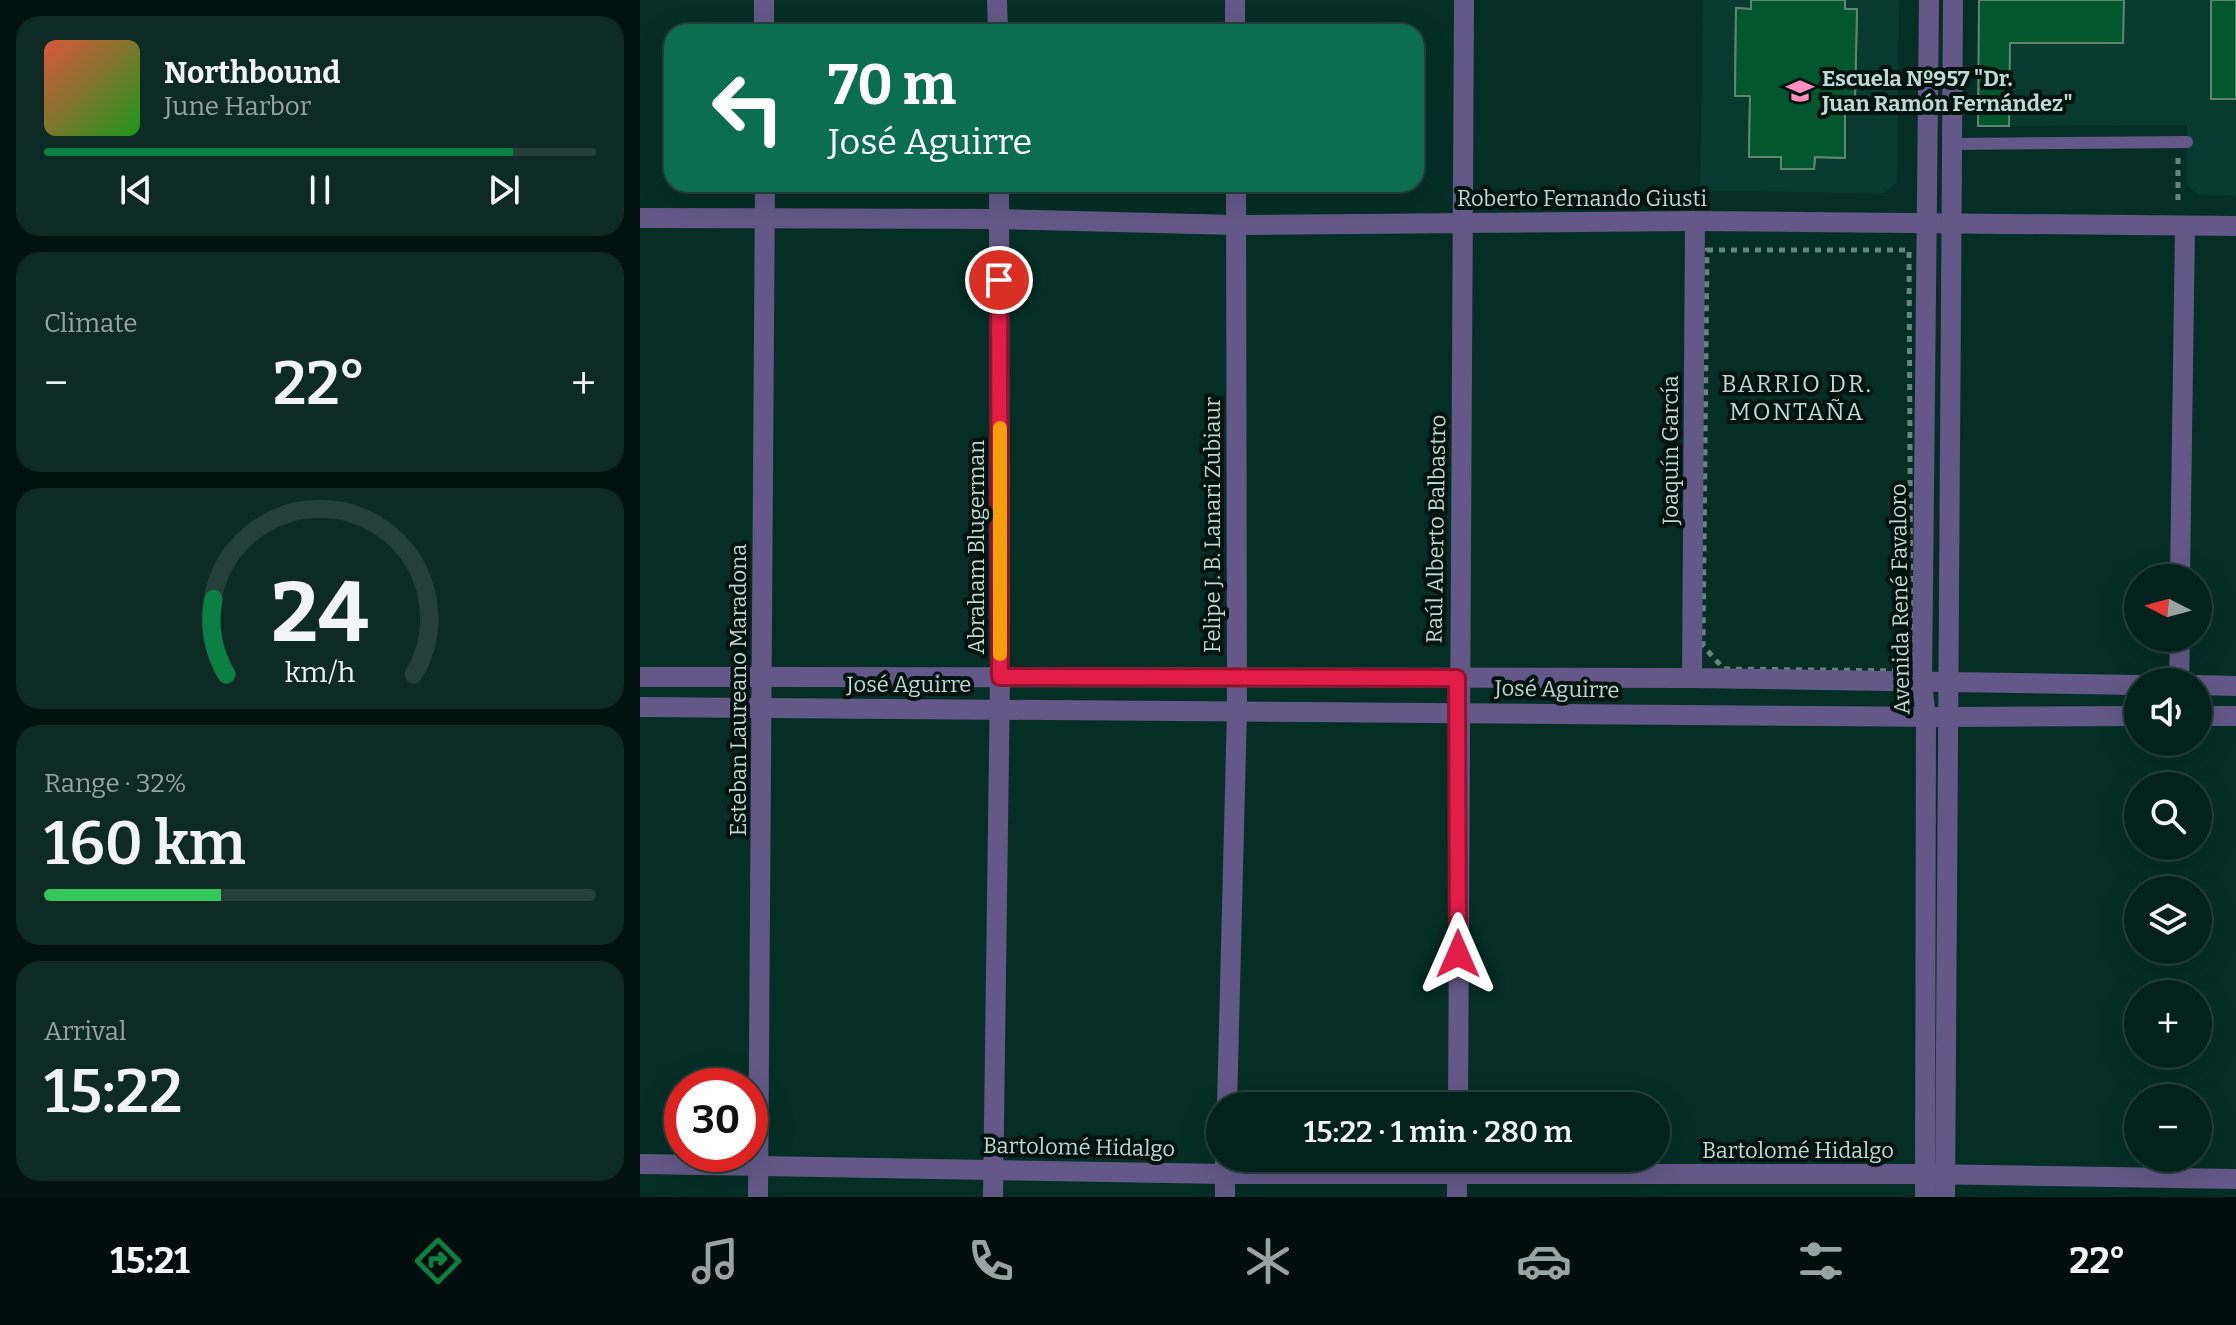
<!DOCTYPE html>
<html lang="en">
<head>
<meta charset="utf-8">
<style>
  body { margin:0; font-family:Bitter,serif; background:#0d2a25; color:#f1f3f6; height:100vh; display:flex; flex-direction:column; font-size:30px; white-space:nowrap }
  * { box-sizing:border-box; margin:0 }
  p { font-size:26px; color:#97a4a3 }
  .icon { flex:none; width:44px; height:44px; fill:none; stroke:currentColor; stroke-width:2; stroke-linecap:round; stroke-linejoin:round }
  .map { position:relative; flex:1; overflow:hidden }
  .sheet { display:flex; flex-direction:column; gap:16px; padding:16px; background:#02130f; width:640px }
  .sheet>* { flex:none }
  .top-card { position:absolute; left:24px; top:24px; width:760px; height:168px; border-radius:24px; box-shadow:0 8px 32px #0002,0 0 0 2px #253f3b; background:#0b6e4f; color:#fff; overflow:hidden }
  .needle { width:52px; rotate:276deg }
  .fabs { position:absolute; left:1484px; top:564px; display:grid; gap:16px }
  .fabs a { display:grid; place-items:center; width:88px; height:88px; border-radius:50%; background:#04221c; box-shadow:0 8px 32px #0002,0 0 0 2px #253f3b; font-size:40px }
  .speed { position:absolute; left:24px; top:1068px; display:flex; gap:16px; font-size:40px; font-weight:700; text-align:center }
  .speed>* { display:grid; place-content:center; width:104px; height:104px; border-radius:50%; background:#04221c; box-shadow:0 8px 32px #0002,0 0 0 2px #253f3b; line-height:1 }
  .speed .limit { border:12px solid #d22; background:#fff; color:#111 }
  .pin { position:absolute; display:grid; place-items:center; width:68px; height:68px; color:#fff; margin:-34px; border:4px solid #fff; border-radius:50%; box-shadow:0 2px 8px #0007 }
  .me { position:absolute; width:88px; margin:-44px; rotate:0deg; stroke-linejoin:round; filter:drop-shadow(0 0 6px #0008) }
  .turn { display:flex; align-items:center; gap:28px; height:168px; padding:0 32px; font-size:36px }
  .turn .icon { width:104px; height:104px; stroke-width:2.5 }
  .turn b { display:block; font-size:56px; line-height:68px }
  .big { font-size:60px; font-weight:600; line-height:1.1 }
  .sheet .tile { flex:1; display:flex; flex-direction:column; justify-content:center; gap:12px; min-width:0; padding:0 28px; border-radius:24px; background:#0d2a25 }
  .sheet .dial { align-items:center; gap:0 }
  .dial svg { height:208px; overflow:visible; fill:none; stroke:#253f3b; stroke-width:7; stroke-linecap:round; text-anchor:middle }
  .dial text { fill:#f1f3f6; stroke:none }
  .song { display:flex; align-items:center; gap:24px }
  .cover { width:96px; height:96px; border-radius:12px; background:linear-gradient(135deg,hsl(10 70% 55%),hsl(120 70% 35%)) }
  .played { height:8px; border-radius:4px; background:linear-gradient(90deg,#0b8043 85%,#253f3b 85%) }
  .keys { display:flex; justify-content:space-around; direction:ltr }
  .heat { display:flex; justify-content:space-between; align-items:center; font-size:44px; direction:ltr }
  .charge { height:12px; border-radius:6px; background:linear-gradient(90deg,#34c759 32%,#253f3b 0) }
  .trip { position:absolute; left:566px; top:1092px; width:464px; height:80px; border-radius:40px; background:#04221c; box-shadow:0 8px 32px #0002,0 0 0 2px #253f3b; font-weight:600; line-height:80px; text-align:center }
  .tab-bar { display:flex; height:128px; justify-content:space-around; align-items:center; background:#020e0b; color:#97a4a3 }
  .tab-bar .icon { width:56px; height:56px }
  .tab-bar .current { color:#0b8043 }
  .tab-bar b { font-size:36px; color:#f1f3f6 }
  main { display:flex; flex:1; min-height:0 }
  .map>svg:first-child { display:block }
  .built { fill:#083a30 }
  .building { fill:#02572e; stroke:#60866c; stroke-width:2; fill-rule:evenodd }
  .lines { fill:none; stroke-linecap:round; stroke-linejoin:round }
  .path { stroke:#65857d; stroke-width:5; stroke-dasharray:6 6; stroke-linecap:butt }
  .service { stroke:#635887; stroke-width:12 }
  .minor { stroke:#635887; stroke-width:20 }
  .tertiary { stroke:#635887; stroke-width:20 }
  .route-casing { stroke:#92132f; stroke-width:20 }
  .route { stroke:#e11d48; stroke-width:14 }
  .slow { stroke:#f59e0b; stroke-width:14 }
  .labels { text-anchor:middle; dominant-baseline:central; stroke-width:8; stroke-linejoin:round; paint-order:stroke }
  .poi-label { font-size:22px; font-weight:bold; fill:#c0d9d1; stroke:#01130e; text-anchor:start }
  .street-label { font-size:22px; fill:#c0d9d1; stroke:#01130e }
  .neighbourhood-label { font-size:24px; letter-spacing:2px; fill:#c0d9d1; stroke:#01130e }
</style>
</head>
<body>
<main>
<section class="sheet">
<div class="tile">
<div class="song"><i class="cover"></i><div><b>Northbound</b><p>June Harbor</p></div></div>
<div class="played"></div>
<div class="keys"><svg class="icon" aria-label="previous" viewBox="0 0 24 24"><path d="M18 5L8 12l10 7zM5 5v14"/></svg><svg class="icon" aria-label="pause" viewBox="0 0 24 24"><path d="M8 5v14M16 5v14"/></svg><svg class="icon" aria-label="next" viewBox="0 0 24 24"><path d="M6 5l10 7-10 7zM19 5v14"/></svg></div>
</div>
<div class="tile"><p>Climate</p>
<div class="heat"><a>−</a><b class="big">22°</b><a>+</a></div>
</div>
<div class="tile dial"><svg viewBox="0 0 100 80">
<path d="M14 69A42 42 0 1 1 86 69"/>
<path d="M14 69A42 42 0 0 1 9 40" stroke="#0b8043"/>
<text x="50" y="56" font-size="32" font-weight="700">24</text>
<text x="50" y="72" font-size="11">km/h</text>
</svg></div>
<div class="tile"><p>Range · 32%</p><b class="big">160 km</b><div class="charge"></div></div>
<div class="tile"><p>Arrival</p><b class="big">15:22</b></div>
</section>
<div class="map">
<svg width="1596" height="1197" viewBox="0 0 1596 1197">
  <rect width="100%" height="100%" fill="#052e25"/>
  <g class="built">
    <path d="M1063,0H1259L1257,183L1244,193L1060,191Z"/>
    <path d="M1339,0H1596V196L1558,195L1546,184L1547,125L1338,126Z"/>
  </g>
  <g class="building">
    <path d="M1111,0H1205V9H1217L1215,99H1205V158L1175,157L1174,169H1141V157H1109L1110,96H1095L1096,8L1111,9ZM1140,30H1169L1168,82H1139Z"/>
    <path d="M1111,0H1205V9H1217L1215,99H1205V158L1175,157L1174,169H1141V157H1109L1110,96H1095L1096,8L1111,9Z"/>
    <path d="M1339,0H1484L1483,43H1370L1369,126H1338Z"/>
    <rect x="1571" y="0" width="25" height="99"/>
  </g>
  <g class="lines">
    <g class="path">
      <path d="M1538,158V201H1541"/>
      <path d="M1067,250H1269L1271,671L1084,669L1063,646Z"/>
    </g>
    <path class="service" d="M1311,144L1547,142"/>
    <g class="minor">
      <path d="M124,0V32"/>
      <path d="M357,0L358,32"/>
      <path d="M595,0V32"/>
      <path d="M0,218L359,219L596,225L1055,221L1596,226"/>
      <path d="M1540,578L1545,226"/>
      <path d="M1052,678L1055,221"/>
      <path d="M1309,682L1498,685"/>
      <path d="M1539,682L1540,638"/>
      <path d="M1558,685L1596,686"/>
      <path d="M1558,716H1596"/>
      <path d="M1309,717L1498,716"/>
      <path d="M587,1106L597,710L596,184"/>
      <path d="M818,1106L824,0"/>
      <path d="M0,1164L585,1174H1285L1596,1179"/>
      <path d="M118,1197L125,184"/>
      <path d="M353,1197L360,677L359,184"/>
      <path d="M585,1197V1158"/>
      <path d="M817,1197V1158"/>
    </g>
    <g class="tertiary">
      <path d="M0,677L1052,678L1309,682"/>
      <path d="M0,707L1309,717"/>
      <path d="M1285,1197L1286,718L1282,682L1289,0"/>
      <path d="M1305,1197L1313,0"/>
    </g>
  </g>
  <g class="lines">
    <g class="route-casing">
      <path id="route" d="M359,280L360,677L817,678L818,954"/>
    </g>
    <use href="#route" class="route"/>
    <path class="slow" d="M360,428V654"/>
  </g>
  <defs>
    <g id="school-bare" transform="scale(2.16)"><path d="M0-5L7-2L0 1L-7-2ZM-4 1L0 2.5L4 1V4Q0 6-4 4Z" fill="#fe8ebd" stroke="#01130e" stroke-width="2.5" paint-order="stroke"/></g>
  </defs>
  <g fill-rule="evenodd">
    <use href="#school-bare" x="1160" y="91"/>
  </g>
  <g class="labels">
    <g class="poi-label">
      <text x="1182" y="78">Escuela Nº957 "Dr.<tspan x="1182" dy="25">Juan Ramón Fernández"</tspan></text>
    </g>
    <g class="street-label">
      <text x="942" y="198">Roberto Fernando Giusti</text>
      <text transform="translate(1030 450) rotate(-90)">Joaquín García</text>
      <text transform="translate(572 525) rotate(-90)">Felipe J. B. Lanari Zubiaur</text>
      <text transform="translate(796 529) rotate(-89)">Raúl Alberto Balbastro</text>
      <text transform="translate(336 547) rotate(-90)">Abraham Blugerman</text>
      <text transform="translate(1260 599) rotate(-91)">Avenida René Favaloro</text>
      <text x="269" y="684">José Aguirre</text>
      <text transform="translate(917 689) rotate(1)">José Aguirre</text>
      <text transform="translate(98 690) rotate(-90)">Esteban Laureano Maradona</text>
      <text transform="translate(439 1147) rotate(1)">Bartolomé Hidalgo</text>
      <text x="1158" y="1150">Bartolomé Hidalgo</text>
    </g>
    <g class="neighbourhood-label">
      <text x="1157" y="384">BARRIO DR.<tspan x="1157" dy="28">MONTAÑA</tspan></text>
    </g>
  </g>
</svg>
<div class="fabs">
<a><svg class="needle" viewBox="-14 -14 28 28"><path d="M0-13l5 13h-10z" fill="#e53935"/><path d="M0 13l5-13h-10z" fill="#97a4a3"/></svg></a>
<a><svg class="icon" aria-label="sound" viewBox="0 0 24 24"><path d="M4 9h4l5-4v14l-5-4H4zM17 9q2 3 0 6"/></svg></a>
<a><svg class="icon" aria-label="search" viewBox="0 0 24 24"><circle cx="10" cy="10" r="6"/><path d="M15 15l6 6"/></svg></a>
<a><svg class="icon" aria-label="layers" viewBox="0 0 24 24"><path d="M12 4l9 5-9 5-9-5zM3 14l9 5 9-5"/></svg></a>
<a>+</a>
<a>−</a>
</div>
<div class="speed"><div class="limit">30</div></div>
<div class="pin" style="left:359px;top:280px;background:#d93025"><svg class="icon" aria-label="arrive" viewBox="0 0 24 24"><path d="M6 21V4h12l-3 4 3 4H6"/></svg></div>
<svg class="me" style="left:818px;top:954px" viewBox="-20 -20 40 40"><path d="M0-17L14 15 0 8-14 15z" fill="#e11d48" stroke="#fff" stroke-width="4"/></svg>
<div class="trip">15:22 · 1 min · 280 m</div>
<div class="top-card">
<div class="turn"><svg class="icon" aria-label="left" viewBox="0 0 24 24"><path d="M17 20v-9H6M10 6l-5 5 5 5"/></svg><div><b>70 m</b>José Aguirre</div></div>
</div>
</div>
</main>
<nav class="tab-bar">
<b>15:21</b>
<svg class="icon current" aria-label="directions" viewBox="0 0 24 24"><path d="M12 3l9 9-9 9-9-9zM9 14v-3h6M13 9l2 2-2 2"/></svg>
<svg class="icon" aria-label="music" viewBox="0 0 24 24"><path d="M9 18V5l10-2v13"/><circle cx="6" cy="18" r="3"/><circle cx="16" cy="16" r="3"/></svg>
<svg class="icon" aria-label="phone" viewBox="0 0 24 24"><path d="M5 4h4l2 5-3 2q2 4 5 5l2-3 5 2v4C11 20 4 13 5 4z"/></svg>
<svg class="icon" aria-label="climate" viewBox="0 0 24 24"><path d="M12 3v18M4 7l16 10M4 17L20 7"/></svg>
<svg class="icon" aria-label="car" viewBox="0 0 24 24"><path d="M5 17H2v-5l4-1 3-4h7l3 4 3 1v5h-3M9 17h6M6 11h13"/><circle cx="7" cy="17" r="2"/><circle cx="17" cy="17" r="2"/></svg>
<svg class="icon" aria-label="filters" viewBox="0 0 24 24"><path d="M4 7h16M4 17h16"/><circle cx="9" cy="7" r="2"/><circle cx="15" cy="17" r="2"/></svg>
<b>22°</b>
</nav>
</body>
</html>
